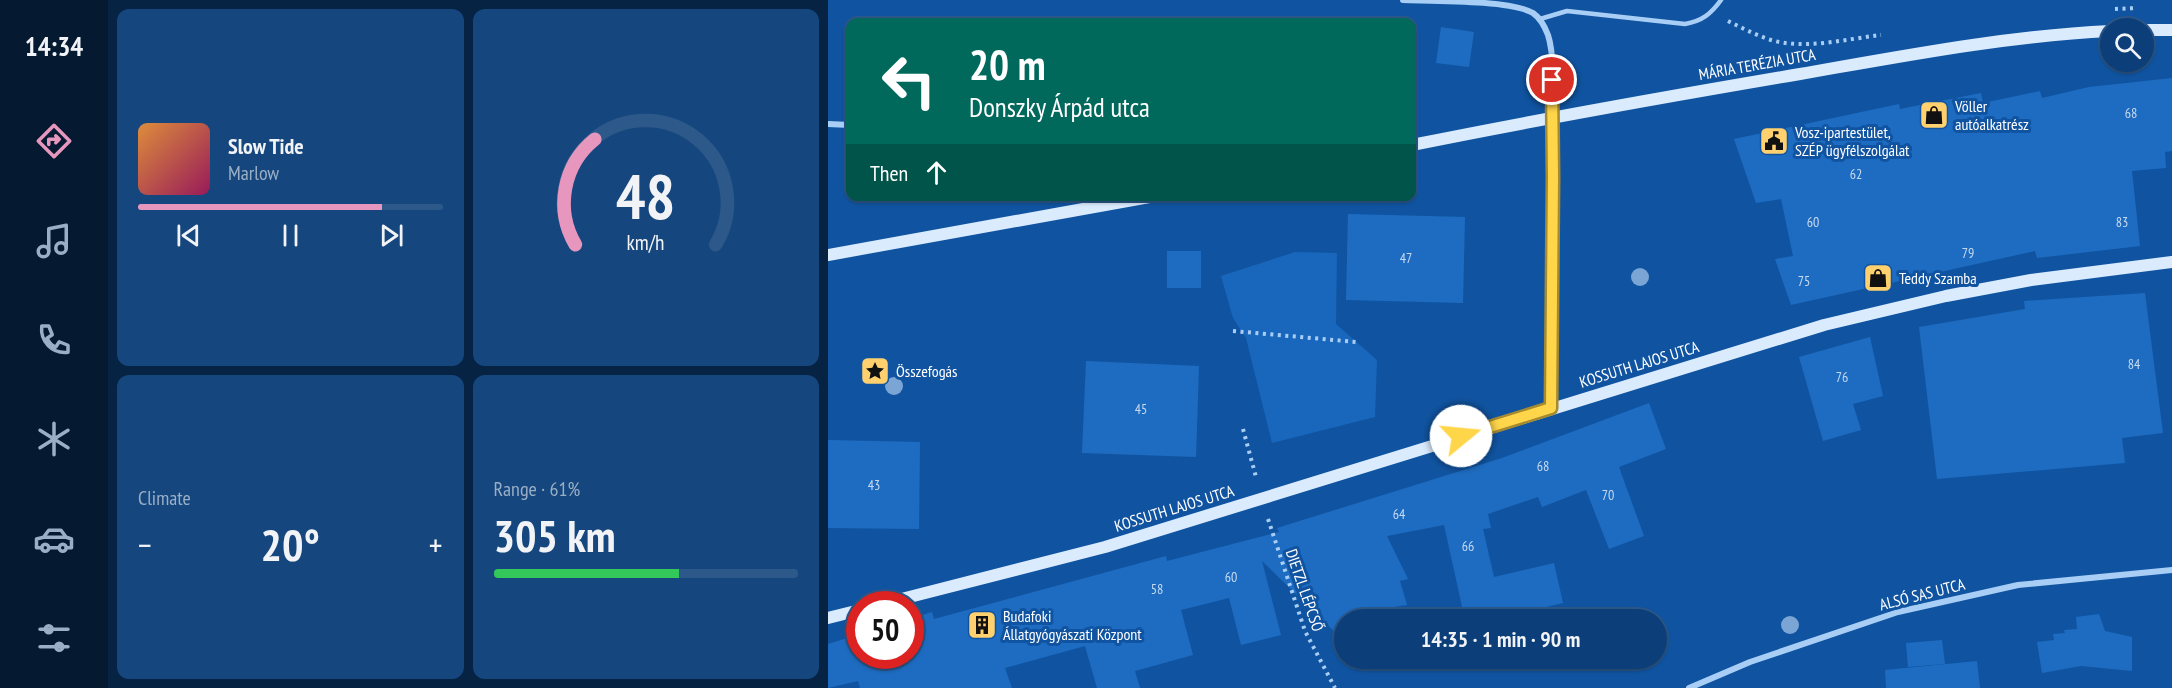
<!DOCTYPE html>
<html lang="en">
<head>
<meta charset="utf-8">
<style>
  body { margin:0; font-family:"PT Sans Narrow",sans-serif; background:#15467e; color:#f1f3f6; height:100vh; display:flex; flex-direction:column; font-size:22px; white-space:nowrap }
  * { box-sizing:border-box; margin:0 }
  p { font-size:20px; color:#9aafc6 }
  .icon { flex:none; width:33px; height:33px; fill:none; stroke:currentColor; stroke-width:2; stroke-linecap:round; stroke-linejoin:round }
  .map { position:relative; flex:1; overflow:hidden }
  .details { display:flex; flex-direction:column; gap:9px; padding:9px; background:#072343; width:720px }
  .details>* { flex:none }
  .banner { position:absolute; left:18px; top:18px; width:570px; height:183px; border-radius:12px; box-shadow:0 2px 4px #0004,0 0 0 2px #2c588a; background:#00695c; color:#fff; overflow:hidden }
  .fabs { position:absolute; left:1272px; top:18px; display:grid; gap:12px }
  .fabs a { display:grid; place-items:center; width:54px; height:54px; border-radius:50%; background:#0c3f79; box-shadow:0 2px 4px #0004,0 0 0 2px #2c588a; font-size:30px }
  .speed { position:absolute; left:18px; top:591px; display:flex; gap:12px; font-size:30px; font-weight:700; text-align:center }
  .speed>* { display:grid; place-content:center; width:78px; height:78px; border-radius:50%; background:#0c3f79; box-shadow:0 2px 4px #0004,0 0 0 2px #2c588a; line-height:1 }
  .speed .limit { border:9px solid #d22; background:#fff; color:#111 }
  .pin { position:absolute; display:grid; place-items:center; width:51px; height:51px; color:#fff; margin:-26px; border:3px solid #fff; border-radius:50%; box-shadow:0 2px 6px #0007 }
  .me { position:absolute; width:66px; margin:-33px; rotate:73deg; stroke-linejoin:round; filter:drop-shadow(0 0 4px #0008) }
  .turn { display:flex; align-items:center; gap:21px; height:126px; padding:0 24px; font-size:27px }
  .turn .icon { width:78px; height:78px; stroke-width:2.5 }
  .turn b { display:block; font-size:42px; line-height:51px }
  .then { display:flex; align-items:center; height:57px; padding:0 24px; background:#0003; gap:12px; font-size:22px }
  .big { font-size:45px; font-weight:600; line-height:1.1 }
  .details .card { flex:1; display:flex; flex-direction:column; justify-content:center; gap:9px; min-width:0; padding:0 21px; border-radius:12px; background:#15467e }
  .details .dial { align-items:center; gap:0 }
  .dial svg { height:156px; overflow:visible; fill:none; stroke:#2c588a; stroke-width:7; stroke-linecap:round; text-anchor:middle }
  .dial text { fill:#f1f3f6; stroke:none }
  .song { display:flex; align-items:center; gap:18px }
  .cover { width:72px; height:72px; border-radius:9px; background:linear-gradient(135deg,hsl(30 70% 55%),hsl(330 70% 35%)) }
  .played { height:6px; border-radius:3px; background:linear-gradient(90deg,#e797bd 80%,#2c588a 80%) }
  .keys { display:flex; justify-content:space-around; direction:ltr }
  .heat { display:flex; justify-content:space-between; align-items:center; font-size:33px; direction:ltr }
  .charge { height:9px; border-radius:4px; background:linear-gradient(90deg,#34c759 61%,#2c588a 0) }
  .details .tiles { flex:1; display:grid; gap:9px; grid-template-columns:repeat(2,1fr) }
  .trip { position:absolute; left:506px; top:609px; width:333px; height:60px; border-radius:30px; background:#0c3f79; box-shadow:0 2px 4px #0004,0 0 0 2px #2c588a; font-weight:600; line-height:60px; text-align:center }
  main { display:flex; flex:1; min-height:0 }
  .tabs { display:flex; flex-direction:column; width:108px; justify-content:space-around; align-items:center; background:#051930; color:#9aafc6 }
  .tabs .icon { width:42px; height:42px }
  .tabs .on { color:#e797bd }
  .tabs b { font-size:27px; color:#f1f3f6 }
  .map>svg:first-child { display:block }
  .green { fill:#1867bc }
  .building { fill:#1e6cc1 }
  .lines { fill:none; stroke-linecap:round; stroke-linejoin:round }
  .path { stroke:#a9cef6; stroke-width:4; stroke-dasharray:3 4.5; stroke-linecap:butt }
  .service { stroke:#a9cef6; stroke-width:4.5 }
  .minor { stroke:#a9cef6; stroke-width:6 }
  .secondary { stroke:#daebfe; stroke-width:12 }
  .tree { fill:#7ba5d4 }
  .route-casing { stroke:#a68a30; stroke-width:15 }
  .route { stroke:#ffd54a; stroke-width:10 }
  .labels { text-anchor:middle; dominant-baseline:central; stroke-width:6; stroke-linejoin:round; paint-order:stroke }
  .number-label { font-size:14px; fill:#c7daf0 }
  .street-label { font-size:16px; fill:#fff; stroke:#1054a1 }
  .poi-label { font-size:16px; fill:#fff; stroke:#1054a1; text-anchor:start }
</style>
</head>
<body>
<main>
<nav class="tabs">
<b>14:34</b>
<svg class="icon on" aria-label="directions" viewBox="0 0 24 24"><path d="M12 3l9 9-9 9-9-9zM9 14v-3h6M13 9l2 2-2 2"/></svg>
<svg class="icon" aria-label="music" viewBox="0 0 24 24"><path d="M9 18V5l10-2v13"/><circle cx="6" cy="18" r="3"/><circle cx="16" cy="16" r="3"/></svg>
<svg class="icon" aria-label="phone" viewBox="0 0 24 24"><path d="M5 4h4l2 5-3 2q2 4 5 5l2-3 5 2v4C11 20 4 13 5 4z"/></svg>
<svg class="icon" aria-label="climate" viewBox="0 0 24 24"><path d="M12 3v18M4 7l16 10M4 17L20 7"/></svg>
<svg class="icon" aria-label="car" viewBox="0 0 24 24"><path d="M5 17H2v-5l4-1 3-4h7l3 4 3 1v5h-3M9 17h6M6 11h13"/><circle cx="7" cy="17" r="2"/><circle cx="17" cy="17" r="2"/></svg>
<svg class="icon" aria-label="filters" viewBox="0 0 24 24"><path d="M4 7h16M4 17h16"/><circle cx="9" cy="7" r="2"/><circle cx="15" cy="17" r="2"/></svg>
</nav>
<section class="details">
<div class="tiles">
<div class="card">
<div class="song"><i class="cover"></i><div><b>Slow Tide</b><p>Marlow</p></div></div>
<div class="played"></div>
<div class="keys"><svg class="icon" aria-label="previous" viewBox="0 0 24 24"><path d="M18 5L8 12l10 7zM5 5v14"/></svg><svg class="icon" aria-label="pause" viewBox="0 0 24 24"><path d="M8 5v14M16 5v14"/></svg><svg class="icon" aria-label="next" viewBox="0 0 24 24"><path d="M6 5l10 7-10 7zM19 5v14"/></svg></div>
</div>
<div class="card dial"><svg viewBox="0 0 100 80">
<path d="M14 69A42 42 0 1 1 86 69"/>
<path d="M14 69A42 42 0 0 1 24 15" stroke="#e797bd"/>
<text x="50" y="56" font-size="32" font-weight="700">48</text>
<text x="50" y="72" font-size="11">km/h</text>
</svg></div>
<div class="card"><p>Climate</p>
<div class="heat"><a>−</a><b class="big">20°</b><a>+</a></div>
</div>
<div class="card"><p>Range · 61%</p><b class="big">305 km</b><div class="charge"></div></div>
</div>
</section>
<div class="map">
<svg width="1344" height="688" viewBox="0 0 1344 688">
  <rect width="100%" height="100%" fill="#1054a1"/>
  <path class="green" d="M467,252L509,253L508,324L549,360L547,417L444,443L418,338L405,318L393,276Z"/>
  <g class="building">
    <path d="M613,27L646,32L641,67L608,63Z"/>
    <path d="M1344,78V151L1337,152L1338,168L1304,171L1312,246L1209,258L1207,251L963,305L947,259L965,256L953,199L928,203L906,139L1071,104L1072,109L1153,93L1155,103L1212,91L1214,98L1261,87Z"/>
    <path d="M520,214L637,217L635,303L518,300Z"/>
    <rect x="339" y="251" width="34" height="37"/>
    <path d="M1317,293L1335,433L1294,438L1297,463L1109,479L1091,327L1197,309L1196,301Z"/>
    <path d="M1042,337L1055,396L1025,404L1033,430L995,441L971,357Z"/>
    <path d="M258,361L371,366L368,457L254,453Z"/>
    <path d="M821,403L838,449L791,467L816,536L781,549L758,490L714,507L710,497L660,514L663,528L655,529L666,577L726,563L735,603L663,620H637L616,525L559,536L580,579L572,581L579,605L565,607L569,620H516V641L434,561L453,635L413,645L401,598L353,610L365,655L307,671L312,688H269L257,646L177,668L184,688H32L30,681L0,688V644L32,634V656H82V619L104,612L106,619L338,556L339,561L451,532L449,528L674,458Z"/>
    <path d="M0,440L92,442L91,529L0,528Z"/>
    <path d="M1271,614L1277,631L1304,637V671L1253,666L1214,673L1209,642L1226,640L1225,634L1237,633L1236,630L1249,629L1248,617Z"/>
    <path d="M1114,640L1117,664L1080,667L1078,643Z"/>
    <path d="M1149,661L1152,688H1058L1057,670Z"/>
  </g>
  <g class="lines">
    <g class="path">
      <path d="M1287,9L1309,8"/>
      <path d="M900,21C914,28 928,35 943,40C977,50 1018,39 1053,35"/>
      <path d="M405,331L528,342"/>
      <path d="M415,429L428,477"/>
      <path d="M440,519L477,631L507,688"/>
    </g>
    <path class="service" d="M712,19L739,11L857,24C874,21 883,14 893,0"/>
    <g class="minor">
      <path d="M575,0C604,1 683,0 705,13C712,18 717,27 720,35C728,60 724,107 725,135C725,226 723,317 723,408"/>
      <path d="M0,124L22,125"/>
      <path d="M861,688L922,662L1070,612L1190,585L1344,570"/>
    </g>
    <g class="secondary">
      <path d="M1316,30H1344"/>
      <path d="M584,145C713,119 842,96 972,74C1075,56 1178,36 1282,31"/>
      <path d="M0,255L327,196"/>
      <path d="M54,604L277,547L996,325L1118,296L1203,280L1344,262"/>
      <path d="M0,618L32,610"/>
    </g>
  </g>
  <g class="tree">
    <circle cx="812" cy="277" r="9"/>
    <circle cx="66" cy="386" r="9"/>
    <circle cx="962" cy="625" r="9"/>
  </g>
  <g class="lines">
    <g class="route-casing">
      <path id="route" d="M633,436L723,408L725,178L724,80"/>
    </g>
    <use href="#route" class="route"/>
  </g>
  <defs>
    <g id="shop-square" transform="scale(1.5)"><rect x="-9" y="-9" width="18" height="18" rx="4" fill="#ffd06e" stroke="#1054a1"/><path d="M-5-2.5h2.3a2.7 3.5 0 0 1 5.4 0H5L5.5 6h-11ZM-1.5-2.5h3a1.5 2.3 0 0 0-3 0Z" fill="#111"/></g>
    <g id="civic-square" transform="scale(1.5)"><rect x="-9" y="-9" width="18" height="18" rx="4" fill="#ffd06e" stroke="#1054a1"/><path d="M-.6-6.5H3V-4.5H.6V-3L4-1V1h2V6H-6V1h2V-1L-.6-3ZM-1.2 2.5V6h2.4V2.5Z" fill="#111"/></g>
    <g id="sight-square" transform="scale(1.5)"><rect x="-9" y="-9" width="18" height="18" rx="4" fill="#ffd06e" stroke="#1054a1"/><path d="M0-6L1.8-2.2L6-1.7L2.9 1.2L3.7 5.4L0 3.3L-3.7 5.4L-2.9 1.2L-6-1.7L-1.8-2.2Z" fill="#111"/></g>
    <g id="building-square" transform="scale(1.5)"><rect x="-9" y="-9" width="18" height="18" rx="4" fill="#ffd06e" stroke="#1054a1"/><path d="M-4-6H4V6H1V3H-1V6H-4ZM-2.5-4.3h1.7v1.8h-1.7ZM.8-4.3h1.7v1.8H.8ZM-2.5-1h1.7V.8h-1.7ZM.8-1h1.7V.8H.8Z" fill="#111"/></g>
  </defs>
  <g fill-rule="evenodd">
    <use href="#shop-square" x="1106" y="115"/>
    <use href="#civic-square" x="946" y="141"/>
    <use href="#shop-square" x="1050" y="278"/>
    <use href="#sight-square" x="47" y="371"/>
    <use href="#building-square" x="154" y="625"/>
  </g>
  <g class="labels">
    <g class="number-label">
      <text x="1303" y="113">68</text>
      <text x="1028" y="174">62</text>
      <text x="985" y="222">60</text>
      <text x="1294" y="222">83</text>
      <text x="1140" y="253">79</text>
      <text x="578" y="258">47</text>
      <text x="976" y="281">75</text>
      <text x="1306" y="364">84</text>
      <text x="1014" y="377">76</text>
      <text x="313" y="409">45</text>
      <text x="715" y="466">68</text>
      <text x="46" y="485">43</text>
      <text x="780" y="495">70</text>
      <text x="571" y="514">64</text>
      <text x="640" y="546">66</text>
      <text x="403" y="577">60</text>
      <text x="329" y="589">58</text>
    </g>
    <g class="street-label">
      <text transform="translate(929 64) rotate(-10)">MÁRIA TERÉZIA UTCA</text>
      <text transform="translate(811 364) rotate(-17)">KOSSUTH LAJOS UTCA</text>
      <text transform="translate(346 508) rotate(-17)">KOSSUTH LAJOS UTCA</text>
      <text transform="translate(477 590) rotate(71)">DIETZL LÉPCSŐ</text>
      <text transform="translate(1094 594) rotate(-14)">ALSÓ SAS UTCA</text>
    </g>
    <g class="poi-label">
      <text x="1127" y="106">Völler<tspan x="1127" dy="18">autóalkatrész</tspan></text>
      <text x="967" y="132">Vosz-ipartestület,<tspan x="967" dy="18">SZÉP ügyfélszolgálat</tspan></text>
      <text x="1071" y="278">Teddy Szamba</text>
      <text x="68" y="371">Összefogás</text>
      <text x="175" y="616">Budafoki<tspan x="175" dy="18">Állatgyógyászati Központ</tspan></text>
    </g>
  </g>
</svg>
<div class="fabs">
<a><svg class="icon" aria-label="search" viewBox="0 0 24 24"><circle cx="10" cy="10" r="6"/><path d="M15 15l6 6"/></svg></a>
</div>
<div class="speed"><div class="limit">50</div></div>
<div class="pin" style="left:724px;top:80px;background:#d93025"><svg class="icon" aria-label="arrive" viewBox="0 0 24 24"><path d="M6 21V4h12l-3 4 3 4H6"/></svg></div>
<svg class="me" style="left:633px;top:436px" viewBox="-20 -20 40 40"><circle r="19" fill="#fff"/><path d="M0-13L10 11 0 6-10 11z" fill="#ffd54a"/></svg>
<div class="trip">14:35 · 1 min · 90 m</div>
<div class="banner">
<div class="turn"><svg class="icon" aria-label="left" viewBox="0 0 24 24"><path d="M17 20v-9H6M10 6l-5 5 5 5"/></svg><div><b>20 m</b>Donszky Árpád utca</div></div>
<div class="then">Then<svg class="icon" aria-label="ahead" viewBox="0 0 24 24"><path d="M12 20V5M6 11l6-6 6 6"/></svg></div>
</div>
</div>
</main>
</body>
</html>
